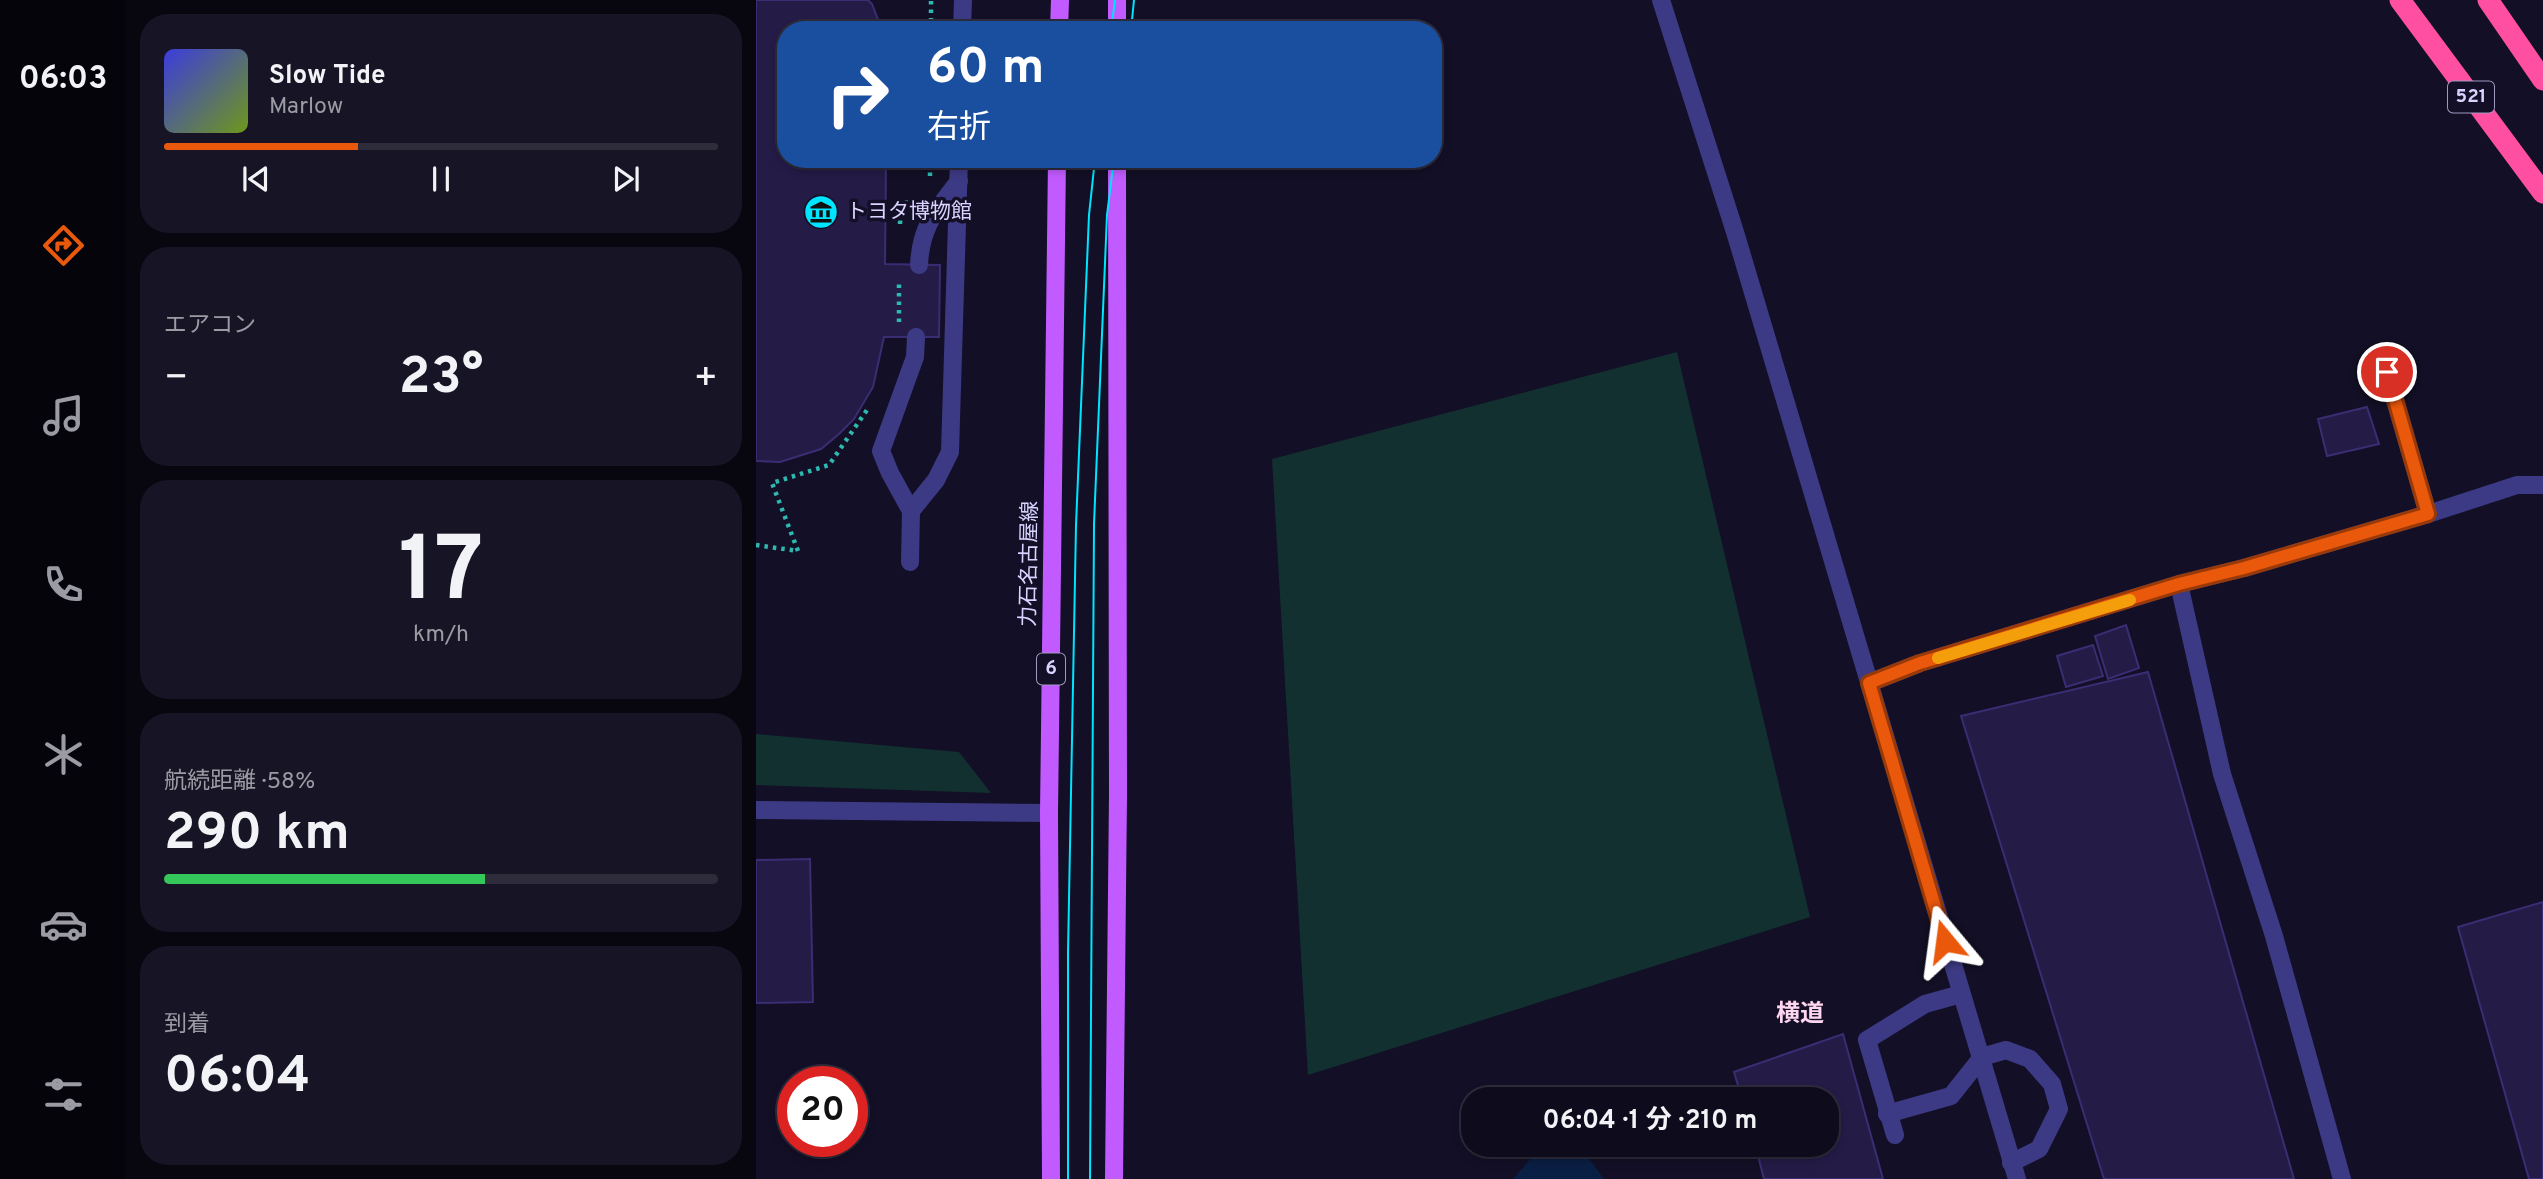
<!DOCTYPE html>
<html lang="ja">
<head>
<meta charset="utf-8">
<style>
  body { margin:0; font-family:Overpass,"Noto Sans JP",sans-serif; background:#171425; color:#f1f3f6; height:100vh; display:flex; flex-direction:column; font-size:26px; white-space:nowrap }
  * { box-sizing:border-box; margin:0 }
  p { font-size:23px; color:#9b9ba3 }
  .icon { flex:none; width:38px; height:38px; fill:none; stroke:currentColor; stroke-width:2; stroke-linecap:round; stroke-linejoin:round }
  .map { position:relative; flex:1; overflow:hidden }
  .panel { display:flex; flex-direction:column; gap:14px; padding:14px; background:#08060f; width:630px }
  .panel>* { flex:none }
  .top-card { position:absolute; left:21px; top:21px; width:665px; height:147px; border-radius:28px; box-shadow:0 4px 10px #0003,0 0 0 2px #2e2b3b; background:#1a4fa0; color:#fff; overflow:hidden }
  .speed { position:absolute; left:21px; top:1066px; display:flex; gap:14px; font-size:35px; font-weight:700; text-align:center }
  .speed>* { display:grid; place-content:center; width:91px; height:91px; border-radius:50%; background:#0e0b1c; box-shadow:0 4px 10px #0003,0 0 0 2px #2e2b3b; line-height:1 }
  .speed .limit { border:10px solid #d22; background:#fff; color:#111 }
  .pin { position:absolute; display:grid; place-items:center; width:60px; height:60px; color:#fff; margin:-30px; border:4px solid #fff; border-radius:50%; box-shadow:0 2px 7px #0007 }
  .me { position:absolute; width:77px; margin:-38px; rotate:344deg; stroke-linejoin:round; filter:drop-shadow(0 0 5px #0008) }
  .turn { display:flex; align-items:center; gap:24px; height:147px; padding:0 35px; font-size:32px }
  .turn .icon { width:91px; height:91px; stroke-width:2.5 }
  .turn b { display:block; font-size:49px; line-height:60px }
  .big { font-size:52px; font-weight:700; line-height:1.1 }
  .panel .card { flex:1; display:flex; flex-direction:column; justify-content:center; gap:10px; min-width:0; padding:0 24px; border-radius:28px; background:#171425 }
  .panel .dial { align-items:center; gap:0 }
  .dial b { font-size:91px; line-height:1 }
  .song { display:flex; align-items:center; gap:21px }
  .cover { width:84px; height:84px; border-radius:10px; background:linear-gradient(135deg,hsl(240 70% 55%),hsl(80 70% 35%)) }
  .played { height:7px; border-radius:4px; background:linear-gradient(90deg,#ea580c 35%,#2e2b3b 35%) }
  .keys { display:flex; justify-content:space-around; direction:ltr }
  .heat { display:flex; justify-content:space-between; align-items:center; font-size:38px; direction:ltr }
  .charge { height:10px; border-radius:5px; background:linear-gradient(90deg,#34c759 58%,#2e2b3b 0) }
  .trip { position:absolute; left:705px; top:1087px; width:378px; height:70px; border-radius:28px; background:#0e0b1c; box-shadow:0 4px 10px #0003,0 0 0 2px #2e2b3b; font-weight:700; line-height:70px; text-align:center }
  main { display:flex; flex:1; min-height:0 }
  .tabs { display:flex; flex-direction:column; width:126px; justify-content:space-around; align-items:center; background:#06040b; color:#9b9ba3 }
  .tabs .icon { width:49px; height:49px }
  .tabs .active { color:#ea580c }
  .tabs b { font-size:32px; color:#f1f3f6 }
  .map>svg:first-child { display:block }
  .green { fill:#12302f }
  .water { fill:#0a1f44 }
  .building { fill:#241b47; stroke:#3b2d73; stroke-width:2 }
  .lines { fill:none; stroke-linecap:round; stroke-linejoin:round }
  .path { stroke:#2fb8b0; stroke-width:4.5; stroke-dasharray:3.5 5; stroke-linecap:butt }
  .lane { stroke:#3d3a85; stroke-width:18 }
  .street { stroke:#3d3a85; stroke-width:18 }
  .primary { stroke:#c25bff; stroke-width:18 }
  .highway { stroke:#ff4fa3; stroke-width:21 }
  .tram { stroke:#00e5ff; stroke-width:2 }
  .route-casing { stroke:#983908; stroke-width:18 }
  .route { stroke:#ea580c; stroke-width:12 }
  .slow { stroke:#f59e0b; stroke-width:12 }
  .labels { text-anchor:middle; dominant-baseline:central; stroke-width:7; stroke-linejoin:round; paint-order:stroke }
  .shield { fill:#130f26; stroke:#9e99be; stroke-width:2 }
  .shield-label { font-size:19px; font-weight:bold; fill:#d9d4ff }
  .poi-label { font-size:21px; fill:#d9d4ff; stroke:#130f26; text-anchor:start }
  .street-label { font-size:21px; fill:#d9d4ff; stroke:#130f26 }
  .quarter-label { font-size:24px; font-weight:bold; fill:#ffd6f0; stroke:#130f26 }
</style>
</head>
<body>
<main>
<nav class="tabs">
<b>06:03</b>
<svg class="icon active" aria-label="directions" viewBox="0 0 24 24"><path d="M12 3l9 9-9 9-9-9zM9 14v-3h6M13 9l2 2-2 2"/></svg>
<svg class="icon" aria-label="music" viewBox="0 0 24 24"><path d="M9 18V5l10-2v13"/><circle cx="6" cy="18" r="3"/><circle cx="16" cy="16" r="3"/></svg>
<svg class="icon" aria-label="phone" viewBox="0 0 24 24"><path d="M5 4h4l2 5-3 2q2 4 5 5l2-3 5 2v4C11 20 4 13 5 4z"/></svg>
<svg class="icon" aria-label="climate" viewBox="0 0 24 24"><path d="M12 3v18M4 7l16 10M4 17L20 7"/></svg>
<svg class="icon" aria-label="car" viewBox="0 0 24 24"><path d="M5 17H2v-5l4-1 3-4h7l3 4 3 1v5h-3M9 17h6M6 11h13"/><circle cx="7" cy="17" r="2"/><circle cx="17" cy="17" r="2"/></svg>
<svg class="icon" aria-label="filters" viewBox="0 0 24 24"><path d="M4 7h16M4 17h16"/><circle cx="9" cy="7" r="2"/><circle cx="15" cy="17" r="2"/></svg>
</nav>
<section class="panel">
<div class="card">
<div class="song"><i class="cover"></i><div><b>Slow Tide</b><p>Marlow</p></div></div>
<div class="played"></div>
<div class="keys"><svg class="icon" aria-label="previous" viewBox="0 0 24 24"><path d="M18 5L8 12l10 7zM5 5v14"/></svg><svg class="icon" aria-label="pause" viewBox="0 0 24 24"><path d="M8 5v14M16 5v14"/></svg><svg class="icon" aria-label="next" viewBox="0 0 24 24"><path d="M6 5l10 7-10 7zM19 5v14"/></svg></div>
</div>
<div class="card"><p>エアコン</p>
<div class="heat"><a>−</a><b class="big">23°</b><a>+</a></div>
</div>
<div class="card dial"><b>17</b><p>km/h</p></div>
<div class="card"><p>航続距離 · 58%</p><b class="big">290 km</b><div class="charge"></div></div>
<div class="card"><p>到着</p><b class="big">06:04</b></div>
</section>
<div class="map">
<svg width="1787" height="1179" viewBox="0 0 1787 1179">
  <rect width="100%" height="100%" fill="#130f26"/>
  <g class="green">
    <path d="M921,352L1054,917L552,1075L516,459Z"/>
    <path d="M0,734L203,752L235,793L0,785Z"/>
  </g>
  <path class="water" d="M797,1144L823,1145L848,1179H757L783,1149Z"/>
  <g class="building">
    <path d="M0,0H112L116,4L126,30H30V159H130L129,264L184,265L183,337H128L117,387L98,419L83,434L65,449L24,462L0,461Z"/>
    <path d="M1611,407L1623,444L1571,456L1562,419Z"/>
    <path d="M1370,625L1383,668L1352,679L1339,636Z"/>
    <path d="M1337,645L1347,676L1310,687L1301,656Z"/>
    <path d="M1392,672L1538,1179H1348L1205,716Z"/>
    <path d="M54,859L57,1002L0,1003V860Z"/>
    <path d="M1787,902V1179H1773L1702,927Z"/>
    <path d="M1087,1034L1127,1179H1008L999,1144H1071V1099H986L978,1072Z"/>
  </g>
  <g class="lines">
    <g class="path">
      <path d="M175,30V0"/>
      <path d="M174,176V159"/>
      <path d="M144,224L145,202L156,203"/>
      <path d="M143,322V281"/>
      <path d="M0,545L42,551L16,483L73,465L111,410"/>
    </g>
    <g class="lane">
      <path d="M905,0L979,232L1261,1179"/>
      <path d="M206,30L207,0"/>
      <path d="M163,265C165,225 180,211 203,181"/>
      <path d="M1631,372L1672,514"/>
      <path d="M155,511L134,473L125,451L159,357L160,337"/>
      <path d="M154,562L155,511L180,480L194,452L203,159"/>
      <path d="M1423,584L1466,774L1518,936L1586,1179"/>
      <path d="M1113,683L1164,663L1423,584L1488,568L1672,514L1761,485H1787"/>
      <path d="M1131,1114L1195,1096L1226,1057L1250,1050L1274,1059L1296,1084L1303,1109L1283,1149L1255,1163"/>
      <path d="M1139,1135L1111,1040L1169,1004L1205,994"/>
    </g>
    <path class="street" d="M0,810L293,813"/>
    <g class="primary">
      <path d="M361,0V30"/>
      <path d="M303,30L304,0"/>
      <path d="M295,1179L293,813L301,159"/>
      <path d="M358,1179L362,795L361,159"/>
    </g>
    <g class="highway">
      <path d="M1644,0L1787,193"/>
      <path d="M1732,0L1787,80"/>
    </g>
    <g class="tram">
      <path d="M355,30L359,0"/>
      <path d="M375,30L378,0"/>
      <path d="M312,1179V953L320,525L333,215L339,159"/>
      <path d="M334,1179L338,524L351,215L358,159"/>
    </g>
  </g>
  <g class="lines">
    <g class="route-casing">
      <path id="route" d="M1189,941L1113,683L1164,663L1423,584L1488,568L1672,514L1631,372"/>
    </g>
    <use href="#route" class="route"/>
    <path class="slow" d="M1182,658L1374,600"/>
  </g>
  <defs>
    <g id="museum-disc" transform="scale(1.75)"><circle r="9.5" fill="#00e5ff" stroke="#130f26"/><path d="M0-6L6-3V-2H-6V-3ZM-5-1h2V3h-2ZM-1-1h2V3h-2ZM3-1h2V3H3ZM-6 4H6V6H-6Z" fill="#111"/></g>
  </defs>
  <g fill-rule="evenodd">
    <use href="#museum-disc" x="65" y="212"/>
  </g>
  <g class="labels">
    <g class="shield">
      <rect x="1692" y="81.5" width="46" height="31" rx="5"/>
      <rect x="281" y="653.5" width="28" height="31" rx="5"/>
    </g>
    <g class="shield-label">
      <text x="1715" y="97">521</text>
      <text x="295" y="669">6</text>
    </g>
    <g class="poi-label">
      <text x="90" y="212">トヨタ博物館</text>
    </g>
    <g class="street-label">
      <text transform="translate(274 564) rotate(-89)">力石名古屋線</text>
    </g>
    <g class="quarter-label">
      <text x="1044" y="1015">横道</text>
    </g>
  </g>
</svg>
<div class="speed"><div class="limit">20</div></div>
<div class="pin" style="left:1631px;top:372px;background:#d93025"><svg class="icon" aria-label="arrive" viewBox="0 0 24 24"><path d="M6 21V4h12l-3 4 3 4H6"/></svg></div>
<svg class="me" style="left:1189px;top:941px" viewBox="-20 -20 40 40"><path d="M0-17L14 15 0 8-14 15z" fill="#ea580c" stroke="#fff" stroke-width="4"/></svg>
<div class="trip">06:04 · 1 分 · 210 m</div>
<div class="top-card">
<div class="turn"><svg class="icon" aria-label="right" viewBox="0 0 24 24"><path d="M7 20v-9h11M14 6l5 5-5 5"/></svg><div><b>60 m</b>右折</div></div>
</div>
</div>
</main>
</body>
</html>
